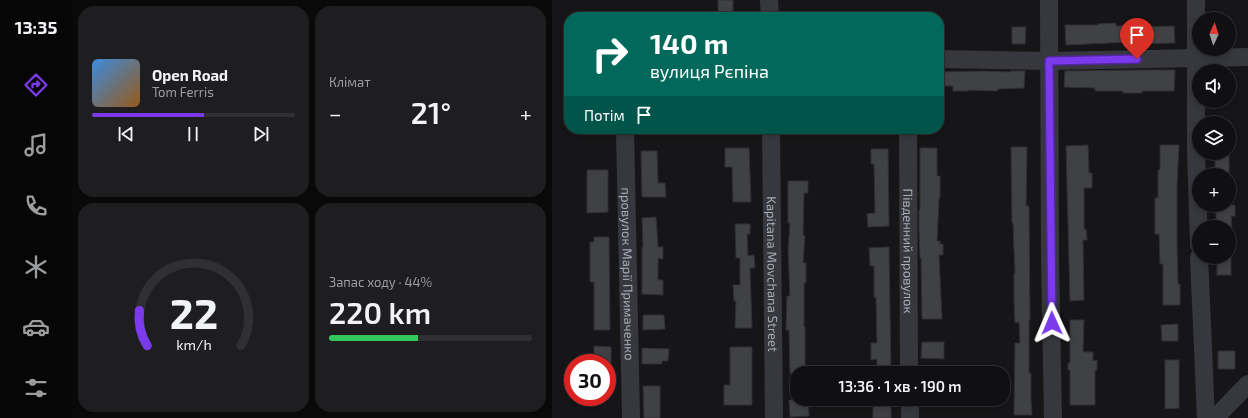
<!DOCTYPE html>
<html lang="uk">
<head>
<meta charset="utf-8">
<style>
  body { margin:0; font-family:"Exo 2",sans-serif; background:#1e1e20; color:#f1f3f6; height:100vh; display:flex; flex-direction:column; font-size:15px; white-space:nowrap }
  * { box-sizing:border-box; margin:0 }
  p { font-size:13px; color:#9c9d9f }
  .icon { flex:none; width:22px; height:22px; fill:none; stroke:currentColor; stroke-width:2; stroke-linecap:round; stroke-linejoin:round }
  .map { position:relative; flex:1; overflow:hidden }
  .sheet { display:flex; flex-direction:column; gap:6px; padding:6px; background:#09090a; width:480px }
  .sheet>* { flex:none }
  .hud { position:absolute; left:12px; top:12px; width:380px; height:122px; border-radius:16px; box-shadow:0 2px 6px #0003,0 0 0 1px #303032; background:#00695c; color:#fff; overflow:hidden }
  .needle { width:26px; rotate:3deg }
  .buttons { position:absolute; left:640px; top:12px; display:grid; gap:8px }
  .buttons a { display:grid; place-items:center; width:44px; height:44px; border-radius:50%; background:#101012; box-shadow:0 2px 6px #0003,0 0 0 1px #303032; font-size:20px }
  .speed { position:absolute; left:12px; top:354px; display:flex; gap:8px; font-size:20px; font-weight:700; text-align:center }
  .speed>* { display:grid; place-content:center; width:52px; height:52px; border-radius:50%; background:#101012; box-shadow:0 2px 6px #0003,0 0 0 1px #303032; line-height:1 }
  .speed .limit { border:6px solid #d22; background:#fff; color:#111 }
  .pin { position:absolute; display:grid; place-items:center; width:34px; height:34px; color:#fff; margin:-41px -17px; border-radius:50% 50% 50% 0; rotate:-45deg; box-shadow:0 0 4px #0007 }
  .pin .icon { rotate:45deg }
  .me { position:absolute; width:44px; margin:-22px; rotate:359deg; stroke-linejoin:round; filter:drop-shadow(0 0 3px #0008) }
  .turn { display:flex; align-items:center; gap:14px; height:84px; padding:0 20px; font-size:18px }
  .turn .icon { width:52px; height:52px; stroke-width:2.5 }
  .turn b { display:block; font-size:28px; line-height:34px }
  .then { display:flex; align-items:center; height:38px; padding:0 20px; background:#0003; gap:8px; font-size:15px }
  .big { font-size:30px; font-weight:600; line-height:1.1 }
  .sheet .widget { flex:1; display:flex; flex-direction:column; justify-content:center; gap:6px; min-width:0; padding:0 14px; border-radius:16px; background:#1e1e20 }
  .sheet .dial { align-items:center; gap:0 }
  .dial svg { height:104px; overflow:visible; fill:none; stroke:#303032; stroke-width:7; stroke-linecap:round; text-anchor:middle }
  .dial text { fill:#f1f3f6; stroke:none }
  .song { display:flex; align-items:center; gap:12px }
  .cover { width:48px; height:48px; border-radius:6px; background:linear-gradient(135deg,hsl(210 70% 55%),hsl(30 70% 35%)) }
  .played { height:4px; border-radius:2px; background:linear-gradient(90deg,#7c3aed 55%,#303032 55%) }
  .keys { display:flex; justify-content:space-around; direction:ltr }
  .heat { display:flex; justify-content:space-between; align-items:center; font-size:22px; direction:ltr }
  .charge { height:6px; border-radius:3px; background:linear-gradient(90deg,#34c759 44%,#303032 0) }
  .sheet .tiles { flex:1; display:grid; gap:6px; grid-template-columns:repeat(2,1fr) }
  .trip { position:absolute; left:238px; top:366px; width:220px; height:40px; border-radius:16px; background:#101012; box-shadow:0 2px 6px #0003,0 0 0 1px #303032; font-weight:600; line-height:40px; text-align:center }
  main { display:flex; flex:1; min-height:0 }
  .menu { display:flex; flex-direction:column; width:72px; justify-content:space-around; align-items:center; background:#060607; color:#9c9d9f }
  .menu .icon { width:28px; height:28px }
  .menu .active { color:#7c3aed }
  .menu b { font-size:18px; color:#f1f3f6 }
  .map>svg:first-child { display:block }
  .building { fill:#404145; stroke:#303034 }
  .lines { fill:none; stroke-linecap:round; stroke-linejoin:round }
  .minor { stroke:#37383d; stroke-width:18 }
  .route-casing { stroke:#51269a; stroke-width:10 }
  .route { stroke:#7c3aed; stroke-width:7 }
  .labels { text-anchor:middle; dominant-baseline:central; stroke-width:4; stroke-linejoin:round; paint-order:stroke }
  .street-label { font-size:13px; fill:#a8adb8; stroke:#111113 }
</style>
</head>
<body>
<main>
<nav class="menu">
<b>13:35</b>
<svg class="icon active" aria-label="directions" viewBox="0 0 24 24"><path d="M12 3l9 9-9 9-9-9zM9 14v-3h6M13 9l2 2-2 2"/></svg>
<svg class="icon" aria-label="music" viewBox="0 0 24 24"><path d="M9 18V5l10-2v13"/><circle cx="6" cy="18" r="3"/><circle cx="16" cy="16" r="3"/></svg>
<svg class="icon" aria-label="phone" viewBox="0 0 24 24"><path d="M5 4h4l2 5-3 2q2 4 5 5l2-3 5 2v4C11 20 4 13 5 4z"/></svg>
<svg class="icon" aria-label="climate" viewBox="0 0 24 24"><path d="M12 3v18M4 7l16 10M4 17L20 7"/></svg>
<svg class="icon" aria-label="car" viewBox="0 0 24 24"><path d="M5 17H2v-5l4-1 3-4h7l3 4 3 1v5h-3M9 17h6M6 11h13"/><circle cx="7" cy="17" r="2"/><circle cx="17" cy="17" r="2"/></svg>
<svg class="icon" aria-label="filters" viewBox="0 0 24 24"><path d="M4 7h16M4 17h16"/><circle cx="9" cy="7" r="2"/><circle cx="15" cy="17" r="2"/></svg>
</nav>
<section class="sheet">
<div class="tiles">
<div class="widget">
<div class="song"><i class="cover"></i><div><b>Open Road</b><p>Tom Ferris</p></div></div>
<div class="played"></div>
<div class="keys"><svg class="icon" aria-label="previous" viewBox="0 0 24 24"><path d="M18 5L8 12l10 7zM5 5v14"/></svg><svg class="icon" aria-label="pause" viewBox="0 0 24 24"><path d="M8 5v14M16 5v14"/></svg><svg class="icon" aria-label="next" viewBox="0 0 24 24"><path d="M6 5l10 7-10 7zM19 5v14"/></svg></div>
</div>
<div class="widget"><p>Клімат</p>
<div class="heat"><a>−</a><b class="big">21°</b><a>+</a></div>
</div>
<div class="widget dial"><svg viewBox="0 0 100 80">
<path d="M14 69A42 42 0 1 1 86 69"/>
<path d="M14 69A42 42 0 0 1 8 42" stroke="#7c3aed"/>
<text x="50" y="56" font-size="32" font-weight="700">22</text>
<text x="50" y="72" font-size="11">km/h</text>
</svg></div>
<div class="widget"><p>Запас ходу · 44%</p><b class="big">220 km</b><div class="charge"></div></div>
</div>
</section>
<div class="map">
<svg width="696" height="418" viewBox="0 0 696 418">
  <rect width="100%" height="100%" fill="#161618"/>
  <g class="building">
    <rect x="166" y="0" width="15" height="17"/>
    <path d="M564,23V26L589,25V27L622,26L623,43L577,44V42L514,45L513,25H546V24Z"/>
    <path d="M460,27H474L473,44H460Z"/>
    <path d="M590,70H623L622,91H590V93H571V91H543V88L512,87L513,71Z"/>
    <path d="M431,71L459,72V71H473L472,88L446,89L445,91L416,90V91H401V86H387V72Z"/>
    <path d="M536,145L537,173H540V188H532V229H534L535,240H531L532,300L518,301L514,146Z"/>
    <path d="M608,145H627L625,185V243L626,284H628V305H611V264H608L607,234H603V198H606V170H608Z"/>
    <path d="M459,147H475L474,206H477L478,320H477V373H479V401L480,415H462L463,343H468L467,322L463,323L462,300V273H463L461,223H460Z"/>
    <path d="M173,148H197L199,202H181L180,167H173Z"/>
    <path d="M368,148H385V176H388V198H387L385,241H388V244H391V255H387L390,319H370L369,258H368L367,229V210H368Z"/>
    <path d="M319,149H336L337,226L316,227L315,214L323,213L322,164H319Z"/>
    <path d="M89,151H105L106,183H113L114,197H90Z"/>
    <rect x="663" y="153" width="14" height="22"/>
    <path d="M35,170H56V212L35,213Z"/>
    <path d="M236,181H256V193H252L251,235L253,236L251,263H254V283H252V327H253V373H238L237,330H234L235,296H238L236,250L238,223H236Z"/>
    <path d="M664,205H683V216H679L680,227H664Z"/>
    <path d="M104,217L106,247H111V259L106,258V280H111V295L90,294V247H91L90,218Z"/>
    <path d="M183,224H198V234H195L196,256L202,255L203,268H198L200,328H183L184,301H182L181,285H188V258H184Z"/>
    <path d="M42,237H57L58,330H42V282H38V242H42Z"/>
    <path d="M337,247L339,373H325V359L319,360V343H325L324,297H322V266H318L317,248Z"/>
    <rect x="665" y="257" width="14" height="18"/>
    <path d="M91,315H112L113,329L91,330Z"/>
    <path d="M518,320H532L531,352H541V361L545,360V370H543V405H518V370H516V363H518Z"/>
    <path d="M626,324V341H610L609,325Z"/>
    <path d="M370,342H392V359L369,358Z"/>
    <path d="M42,346L59,347V363H42Z"/>
    <path d="M178,347H200V405H172V385H178Z"/>
    <path d="M90,348L117,349L116,361H110V364H90Z"/>
    <rect x="666" y="351" width="17" height="18"/>
    <path d="M613,360H627V408L613,409Z"/>
    <path d="M91,386H108V418H92Z"/>
    <path d="M256,399L257,416L238,417L237,400Z"/>
    <rect x="321" y="405" width="18" height="13"/>
  </g>
  <g class="lines">
    <g class="minor">
      <path d="M217,0L218,17"/>
      <path d="M497,0L498,260L501,418"/>
      <path d="M644,0V150L647,245"/>
      <path d="M387,59L497,61L696,57"/>
      <path id="s1" d="M73,129L79,418"/>
      <path id="s2" d="M219,129L222,418"/>
      <path id="s3" d="M356,129L357,373"/>
      <path d="M647,257L654,418"/>
      <path d="M358,399V418"/>
      <path d="M663,418L696,384"/>
    </g>
  </g>
  <g class="lines">
    <g class="route-casing">
      <path id="route" d="M500,323L497,61L585,59"/>
    </g>
    <use href="#route" class="route"/>
  </g>
  <g class="labels">
    <g class="street-label">
      <text stroke="none"><textPath href="#s3" startOffset="122">Південний провулок</textPath></text>
      <text stroke="none"><textPath href="#s1" startOffset="145">провулок Марії Примаченко</textPath></text>
      <text stroke="none"><textPath href="#s2" startOffset="145">Kapitana Movchana Street</textPath></text>
    </g>
  </g>
</svg>
<div class="buttons">
<a><svg class="needle" viewBox="-14 -14 28 28"><path d="M0-13l5 13h-10z" fill="#e53935"/><path d="M0 13l5-13h-10z" fill="#9c9d9f"/></svg></a>
<a><svg class="icon" aria-label="sound" viewBox="0 0 24 24"><path d="M4 9h4l5-4v14l-5-4H4zM17 9q2 3 0 6"/></svg></a>
<a><svg class="icon" aria-label="layers" viewBox="0 0 24 24"><path d="M12 4l9 5-9 5-9-5zM3 14l9 5 9-5"/></svg></a>
<a>+</a>
<a>−</a>
</div>
<div class="speed"><div class="limit">30</div></div>
<div class="pin" style="left:585px;top:59px;background:#d93025"><svg class="icon" aria-label="arrive" viewBox="0 0 24 24"><path d="M6 21V4h12l-3 4 3 4H6"/></svg></div>
<svg class="me" style="left:500px;top:323px" viewBox="-20 -20 40 40"><path d="M0-17L14 15 0 8-14 15z" fill="#7c3aed" stroke="#fff" stroke-width="4"/></svg>
<div class="trip">13:36 · 1 хв · 190 m</div>
<div class="hud">
<div class="turn"><svg class="icon" aria-label="right" viewBox="0 0 24 24"><path d="M7 20v-9h11M14 6l5 5-5 5"/></svg><div><b>140 m</b>вулиця Рєпіна</div></div>
<div class="then">Потім<svg class="icon" aria-label="arrive" viewBox="0 0 24 24"><path d="M6 21V4h12l-3 4 3 4H6"/></svg></div>
</div>
</div>
</main>
</body>
</html>
